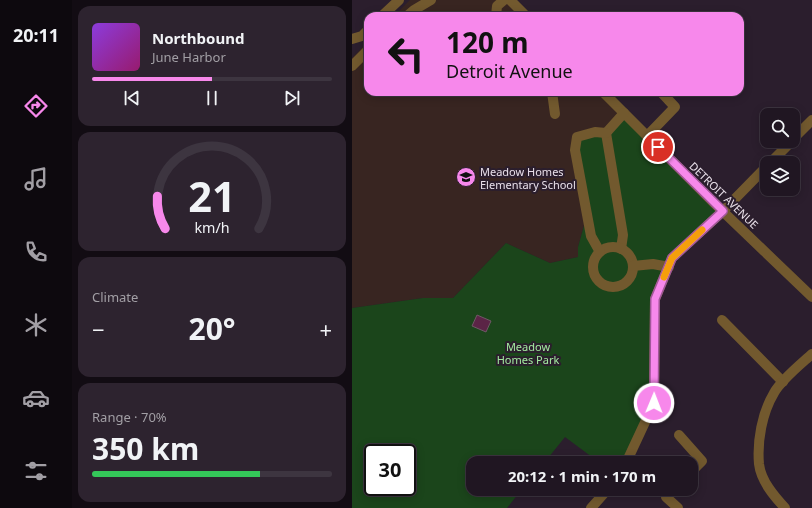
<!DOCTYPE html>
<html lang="en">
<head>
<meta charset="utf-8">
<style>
  body { margin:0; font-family:"Noto Sans",sans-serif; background:#2d232f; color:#f1f3f6; height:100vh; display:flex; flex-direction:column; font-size:15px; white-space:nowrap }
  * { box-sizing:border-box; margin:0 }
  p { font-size:13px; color:#a29fa5 }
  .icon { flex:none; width:22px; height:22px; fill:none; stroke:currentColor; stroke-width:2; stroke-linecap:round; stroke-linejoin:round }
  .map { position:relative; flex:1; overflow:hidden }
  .sheet { display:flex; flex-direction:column; gap:6px; padding:6px; background:#120c13; width:280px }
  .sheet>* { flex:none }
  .banner { position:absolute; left:12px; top:12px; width:380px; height:84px; border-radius:12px; box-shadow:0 2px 10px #0003,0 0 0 1px #3d3540; background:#f788eb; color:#111; overflow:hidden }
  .buttons { position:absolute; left:408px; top:108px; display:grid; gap:8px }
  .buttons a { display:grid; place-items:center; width:40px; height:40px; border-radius:8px; background:#201622; box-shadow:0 2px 10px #0003,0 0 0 1px #3d3540; font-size:20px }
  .speed { position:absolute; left:12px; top:444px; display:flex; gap:8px; font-size:20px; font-weight:700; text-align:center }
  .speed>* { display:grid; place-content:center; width:52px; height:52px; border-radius:50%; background:#201622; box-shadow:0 2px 10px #0003,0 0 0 1px #3d3540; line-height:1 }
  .speed .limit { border:2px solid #111; border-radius:6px; background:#fff; color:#111 }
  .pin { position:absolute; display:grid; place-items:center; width:34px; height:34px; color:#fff; margin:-17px; border:2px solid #fff; border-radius:50%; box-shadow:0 1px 4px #0007 }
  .me { position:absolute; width:44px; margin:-22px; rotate:1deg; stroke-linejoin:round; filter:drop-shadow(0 0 3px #0008) }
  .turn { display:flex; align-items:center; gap:14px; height:84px; padding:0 16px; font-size:18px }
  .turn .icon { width:52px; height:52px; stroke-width:2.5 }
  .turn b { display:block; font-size:28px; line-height:34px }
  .big { font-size:30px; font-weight:700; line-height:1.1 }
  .sheet .tile { flex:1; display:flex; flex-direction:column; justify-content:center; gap:6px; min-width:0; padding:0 14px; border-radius:12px; background:#2d232f }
  .sheet .dial { align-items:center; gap:0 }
  .dial svg { height:104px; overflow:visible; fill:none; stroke:#3d3540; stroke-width:7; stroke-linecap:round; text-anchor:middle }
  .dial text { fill:#f1f3f6; stroke:none }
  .song { display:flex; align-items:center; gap:12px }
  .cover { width:48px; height:48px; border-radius:6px; background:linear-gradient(135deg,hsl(270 70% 55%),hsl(320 70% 35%)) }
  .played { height:4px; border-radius:2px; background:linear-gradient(90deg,#f788eb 50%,#3d3540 50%) }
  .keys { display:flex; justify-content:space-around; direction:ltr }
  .heat { display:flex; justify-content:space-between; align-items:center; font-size:22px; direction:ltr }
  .charge { height:6px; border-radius:3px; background:linear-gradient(90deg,#34c759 70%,#3d3540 0) }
  .trip { position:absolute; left:114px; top:456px; width:232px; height:40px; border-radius:12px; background:#201622; box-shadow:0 2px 10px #0003,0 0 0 1px #3d3540; font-weight:700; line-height:40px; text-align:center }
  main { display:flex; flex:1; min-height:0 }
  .tab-bar { display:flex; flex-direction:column; width:72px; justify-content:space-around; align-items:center; background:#0d090e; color:#a29fa5 }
  .tab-bar .icon { width:28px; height:28px }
  .tab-bar .on { color:#f788eb }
  .tab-bar b { font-size:18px; color:#f1f3f6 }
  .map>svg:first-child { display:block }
  .education { fill:#382521 }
  .green { fill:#1b451b; fill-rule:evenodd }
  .building { fill:#5b2446; stroke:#6e5965 }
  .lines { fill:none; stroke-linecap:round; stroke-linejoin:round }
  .minor { stroke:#72592e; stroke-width:10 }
  .route-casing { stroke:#a15899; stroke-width:10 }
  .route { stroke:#f788eb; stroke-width:7 }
  .slow { stroke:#f59e0b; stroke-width:7 }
  .labels { text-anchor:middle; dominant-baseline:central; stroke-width:4; stroke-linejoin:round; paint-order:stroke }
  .poi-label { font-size:11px; fill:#e9e0ea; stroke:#2b1e2d; text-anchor:start }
  .street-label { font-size:11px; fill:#e9e0ea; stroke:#2b1e2d }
  .park-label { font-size:11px; fill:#a3e9a0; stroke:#2b1e2d }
</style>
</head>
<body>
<main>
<nav class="tab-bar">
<b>20:11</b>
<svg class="icon on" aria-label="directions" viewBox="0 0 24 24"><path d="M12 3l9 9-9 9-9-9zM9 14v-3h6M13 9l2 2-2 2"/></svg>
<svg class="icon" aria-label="music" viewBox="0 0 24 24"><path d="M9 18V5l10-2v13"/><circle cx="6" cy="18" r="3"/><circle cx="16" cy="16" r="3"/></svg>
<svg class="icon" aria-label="phone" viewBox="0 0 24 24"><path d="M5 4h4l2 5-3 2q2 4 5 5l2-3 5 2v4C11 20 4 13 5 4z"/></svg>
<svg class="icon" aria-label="climate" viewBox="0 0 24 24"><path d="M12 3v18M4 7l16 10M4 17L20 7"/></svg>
<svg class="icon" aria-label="car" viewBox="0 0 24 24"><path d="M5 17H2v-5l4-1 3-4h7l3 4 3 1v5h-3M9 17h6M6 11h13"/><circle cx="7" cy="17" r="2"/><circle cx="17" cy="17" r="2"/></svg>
<svg class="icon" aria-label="filters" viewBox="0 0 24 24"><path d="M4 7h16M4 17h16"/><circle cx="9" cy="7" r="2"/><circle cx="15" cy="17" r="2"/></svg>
</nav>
<section class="sheet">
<div class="tile">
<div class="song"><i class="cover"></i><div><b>Northbound</b><p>June Harbor</p></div></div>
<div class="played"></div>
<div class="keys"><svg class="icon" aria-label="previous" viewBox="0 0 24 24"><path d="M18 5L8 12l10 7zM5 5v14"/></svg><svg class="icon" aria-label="pause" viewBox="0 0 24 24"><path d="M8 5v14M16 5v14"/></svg><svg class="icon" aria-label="next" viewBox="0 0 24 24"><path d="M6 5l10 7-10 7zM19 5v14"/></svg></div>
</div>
<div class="tile dial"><svg viewBox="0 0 100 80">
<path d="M14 69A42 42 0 1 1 86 69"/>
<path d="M14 69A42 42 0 0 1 8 44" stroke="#f788eb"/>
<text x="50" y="56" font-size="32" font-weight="700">21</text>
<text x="50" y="72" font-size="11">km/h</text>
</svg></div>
<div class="tile"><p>Climate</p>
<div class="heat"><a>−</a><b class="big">20°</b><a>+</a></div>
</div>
<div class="tile"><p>Range · 70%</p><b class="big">350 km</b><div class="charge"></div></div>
</section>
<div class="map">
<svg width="460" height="508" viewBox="0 0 460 508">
  <rect width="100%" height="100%" fill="#2b1e2d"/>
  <g class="education">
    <path d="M58,0H158L174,16H42Z"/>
    <path d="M16,42V92H251L272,113L235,215L226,247V257L198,263L154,243L101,298H71L0,308V58Z"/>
  </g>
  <path class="green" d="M272,113L371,211L320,258L303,299L302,403L274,463H248L213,437L192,463H121V489H170L155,508H0V308L71,298H101L154,243L198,263L226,257V247L235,215L225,137L254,132ZM21,453H55V487H21Z"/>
  <path class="building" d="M125,315L139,321L134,332L120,326Z"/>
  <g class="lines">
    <g class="minor">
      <path d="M158,0L174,16"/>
      <path d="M30,16L47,0"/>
      <path d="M55,16L62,10L79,0"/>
      <path d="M144,16L145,6L152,0"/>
      <path d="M0,39L10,36L16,30"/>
      <path d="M0,66L16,50"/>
      <path d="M200,92L203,114"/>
      <path d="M251,92L361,202L460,297"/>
      <path d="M254,133L271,235L269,249"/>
      <path d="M254,133L272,113"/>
      <path d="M295,136L323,107L309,92"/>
      <path d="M441,139L460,120"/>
      <path d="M418,163L440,141"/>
      <circle cx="261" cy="267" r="20"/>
      <path d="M248,252L239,236L223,150L225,137L243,132L254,133"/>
      <path d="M281,266L301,264L317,267"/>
      <path d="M370,320L431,382"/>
      <path d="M327,435L350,461L339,472"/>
      <path d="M274,463L302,403L303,299L320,258L371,211L415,166"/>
      <path d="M322,489L314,497L326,508"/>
      <path d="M239,508L256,489"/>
      <path d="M433,508C422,496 409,481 407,464C405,441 410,413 422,393C429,380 449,364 460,354"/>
    </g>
  </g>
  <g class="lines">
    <g class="route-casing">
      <path id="route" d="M302,403L303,299L320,258L371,211L306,147"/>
    </g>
    <use href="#route" class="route"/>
    <path class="slow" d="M312,277L320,258L350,230"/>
  </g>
  <defs>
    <g id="school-disc" transform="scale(1)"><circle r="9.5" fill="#f788eb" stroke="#2b1e2d"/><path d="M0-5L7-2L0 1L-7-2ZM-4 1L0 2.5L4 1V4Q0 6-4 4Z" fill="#111"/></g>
  </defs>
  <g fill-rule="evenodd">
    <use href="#school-disc" x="114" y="177"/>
  </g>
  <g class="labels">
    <g class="poi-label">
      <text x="128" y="171">Meadow Homes<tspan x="128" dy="13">Elementary School</tspan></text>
    </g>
    <g class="street-label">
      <text transform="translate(372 195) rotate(44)">DETROIT AVENUE</text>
    </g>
    <g class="park-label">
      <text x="176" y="346">Meadow<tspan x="176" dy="13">Homes Park</tspan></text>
    </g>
  </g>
</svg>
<div class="buttons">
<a><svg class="icon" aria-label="search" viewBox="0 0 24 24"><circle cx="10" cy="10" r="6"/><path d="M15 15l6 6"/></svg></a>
<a><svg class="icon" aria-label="layers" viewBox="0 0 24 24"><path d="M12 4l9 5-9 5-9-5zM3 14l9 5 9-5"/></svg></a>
</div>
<div class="speed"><div class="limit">30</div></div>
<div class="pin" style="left:306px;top:147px;background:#d93025"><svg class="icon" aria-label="arrive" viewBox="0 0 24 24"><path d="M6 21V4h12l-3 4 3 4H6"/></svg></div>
<svg class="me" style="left:302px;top:403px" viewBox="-20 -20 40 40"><circle r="17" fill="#f788eb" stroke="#fff" stroke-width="3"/><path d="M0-11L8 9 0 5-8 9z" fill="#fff"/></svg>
<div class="trip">20:12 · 1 min · 170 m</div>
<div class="banner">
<div class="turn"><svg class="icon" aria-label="left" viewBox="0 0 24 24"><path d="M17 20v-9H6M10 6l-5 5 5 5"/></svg><div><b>120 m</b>Detroit Avenue</div></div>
</div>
</div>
</main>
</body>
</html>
